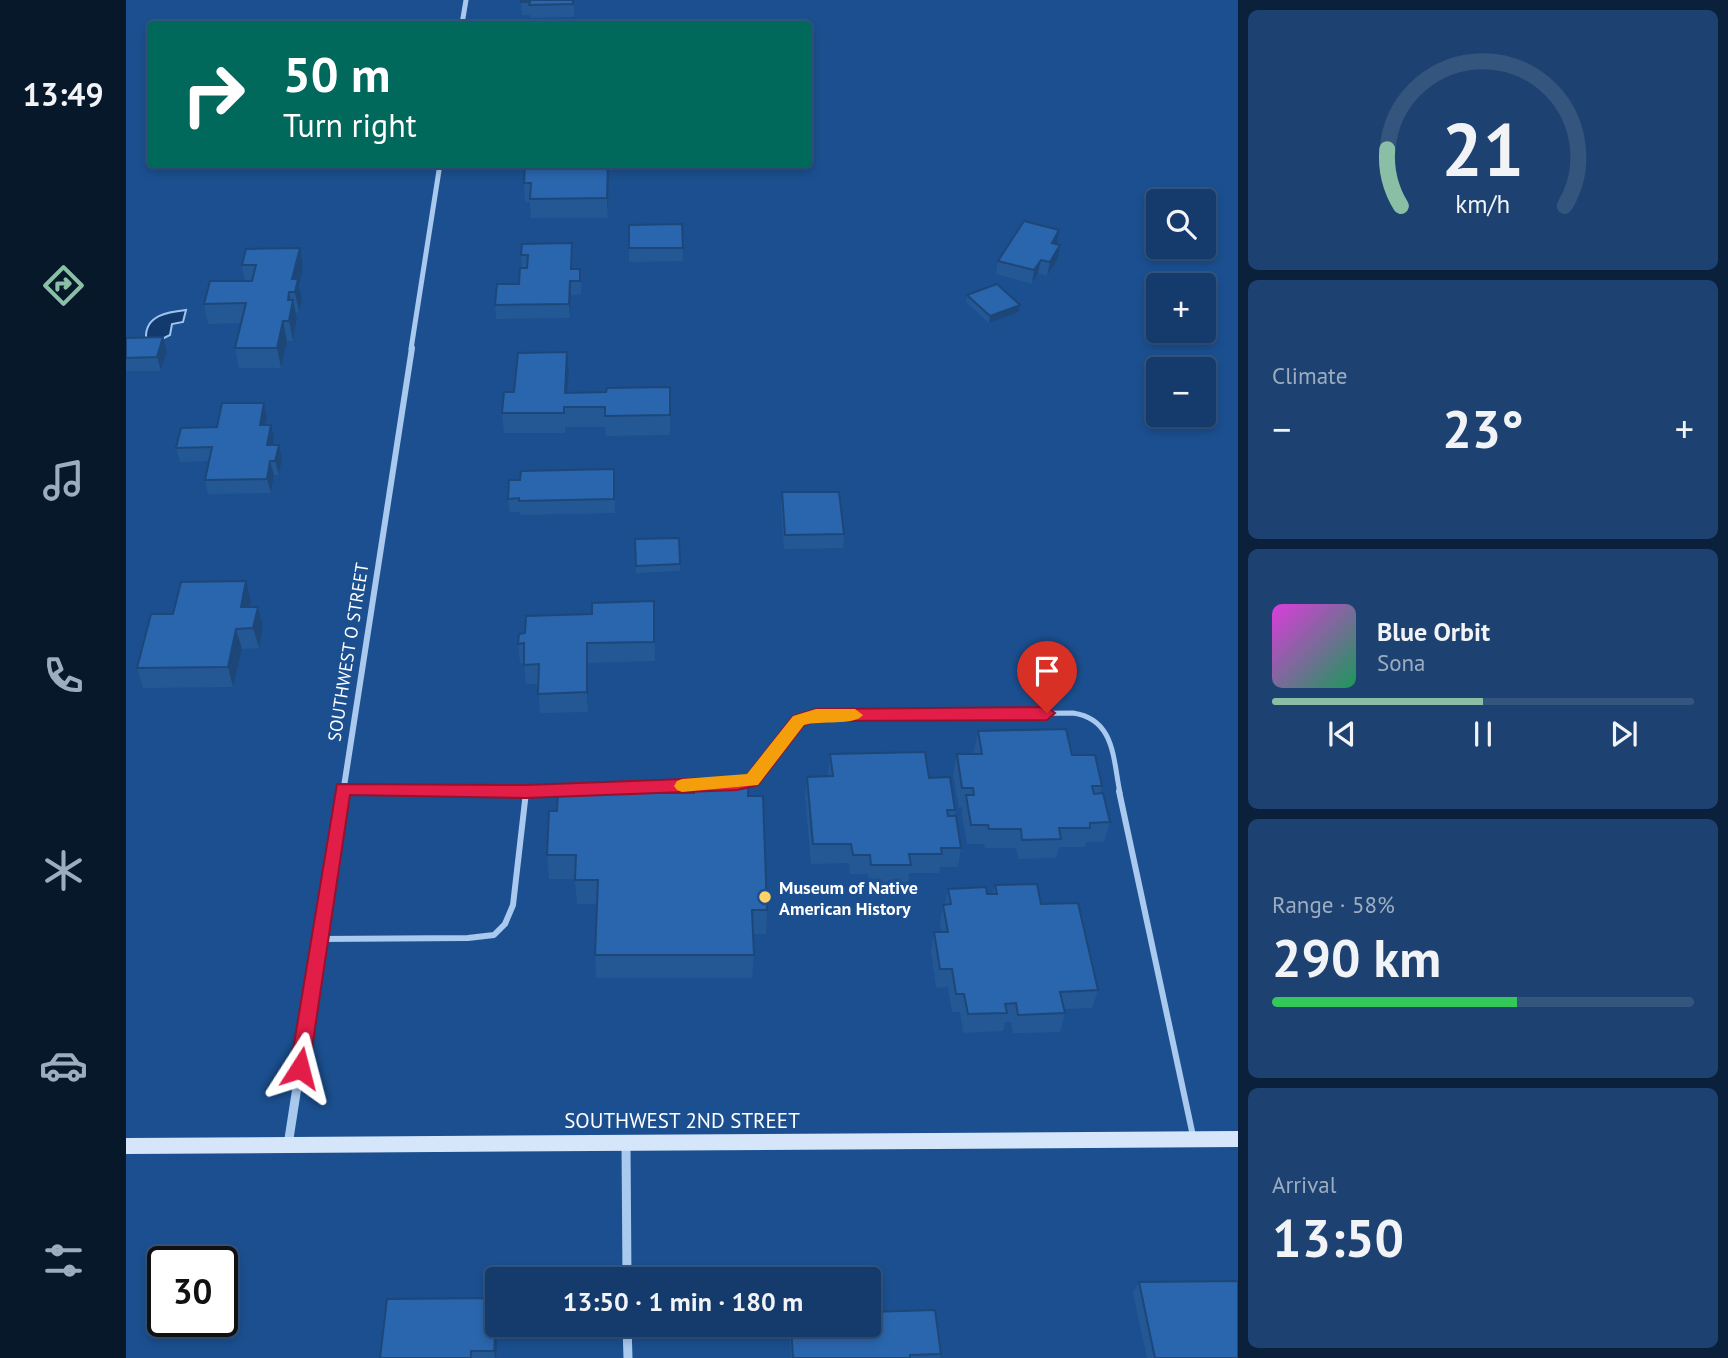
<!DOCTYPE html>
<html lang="en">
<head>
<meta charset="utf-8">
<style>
  body { margin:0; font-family:"PT Sans",sans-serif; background:#1d4271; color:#f1f3f6; height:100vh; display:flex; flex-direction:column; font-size:26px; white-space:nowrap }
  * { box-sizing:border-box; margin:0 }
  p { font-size:23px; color:#9dadc1 }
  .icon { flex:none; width:38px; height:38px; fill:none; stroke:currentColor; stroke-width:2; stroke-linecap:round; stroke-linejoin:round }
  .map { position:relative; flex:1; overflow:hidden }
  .panel { display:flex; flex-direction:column; gap:10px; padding:10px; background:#0b203b; width:490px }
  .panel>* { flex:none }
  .hud { position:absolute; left:21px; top:21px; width:665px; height:147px; border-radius:7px; box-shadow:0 4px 10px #0003,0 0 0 2px #33557e; background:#00695c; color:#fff; overflow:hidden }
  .buttons { position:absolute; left:1020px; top:189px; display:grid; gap:14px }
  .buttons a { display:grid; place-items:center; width:70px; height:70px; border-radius:7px; background:#143b6b; box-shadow:0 4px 10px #0003,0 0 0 2px #33557e; font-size:35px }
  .speed { position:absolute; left:21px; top:1246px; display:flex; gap:14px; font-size:35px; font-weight:700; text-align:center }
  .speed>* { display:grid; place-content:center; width:91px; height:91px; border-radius:50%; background:#143b6b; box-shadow:0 4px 10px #0003,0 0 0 2px #33557e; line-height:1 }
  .speed .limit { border:4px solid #111; border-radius:10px; background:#fff; color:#111 }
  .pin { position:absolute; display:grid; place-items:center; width:60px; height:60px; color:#fff; margin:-72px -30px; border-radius:50% 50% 50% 0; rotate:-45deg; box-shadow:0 0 7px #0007 }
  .pin .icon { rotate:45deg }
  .me { position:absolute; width:77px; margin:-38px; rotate:9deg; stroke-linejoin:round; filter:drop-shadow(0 0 5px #0008) }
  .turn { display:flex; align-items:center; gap:24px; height:147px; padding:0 21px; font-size:32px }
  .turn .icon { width:91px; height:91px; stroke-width:2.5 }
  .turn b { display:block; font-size:49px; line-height:60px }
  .big { font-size:52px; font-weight:700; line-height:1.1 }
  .panel .card { flex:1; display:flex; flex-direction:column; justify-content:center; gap:10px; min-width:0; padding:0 24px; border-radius:10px; background:#1d4271 }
  .panel .dial { align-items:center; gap:0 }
  .dial svg { height:182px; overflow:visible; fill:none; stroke:#33557e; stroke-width:7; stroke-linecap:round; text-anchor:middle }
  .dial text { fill:#f1f3f6; stroke:none }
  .song { display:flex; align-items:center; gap:21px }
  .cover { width:84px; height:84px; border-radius:10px; background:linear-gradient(135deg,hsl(300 70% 55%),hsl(150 70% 35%)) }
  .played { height:7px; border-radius:4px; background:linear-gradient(90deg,#8abfa5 50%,#33557e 50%) }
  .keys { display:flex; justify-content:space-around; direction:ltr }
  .heat { display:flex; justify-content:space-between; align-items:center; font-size:38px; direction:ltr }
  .charge { height:10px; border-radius:5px; background:linear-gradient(90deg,#34c759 58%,#33557e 0) }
  .trip { position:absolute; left:359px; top:1267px; width:396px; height:70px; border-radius:7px; background:#143b6b; box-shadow:0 4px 10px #0003,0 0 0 2px #33557e; font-weight:700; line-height:70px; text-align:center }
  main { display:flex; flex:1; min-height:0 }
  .tab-bar { display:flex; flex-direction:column; width:126px; justify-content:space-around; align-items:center; background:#08182b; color:#9dadc1 }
  .tab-bar .icon { width:49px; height:49px }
  .tab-bar .selected { color:#8abfa5 }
  .tab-bar b { font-size:32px; color:#f1f3f6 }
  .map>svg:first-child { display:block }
  .water { fill:#123a6d; stroke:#9cc4f0; stroke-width:2 }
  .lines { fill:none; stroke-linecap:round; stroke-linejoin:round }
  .service-far1 { stroke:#a9c9ee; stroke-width:5 }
  .service { stroke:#a9c9ee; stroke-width:6 }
  .minor-far2 { stroke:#a9c9ee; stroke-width:5 }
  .minor-far1 { stroke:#a9c9ee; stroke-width:6 }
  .minor { stroke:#a9c9ee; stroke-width:9 }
  .secondary { fill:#d6e6fa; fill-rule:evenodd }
  .wall { fill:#245895 }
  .shaded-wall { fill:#1d4779 }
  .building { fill:#2a66ad; stroke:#1d4779; stroke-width:2 }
  .route { fill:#e11d48; stroke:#92132f; stroke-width:2 }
  .slow { fill:#f59e0b }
  .poi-dot { fill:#ffd166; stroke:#1b4f8f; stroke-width:2.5 }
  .labels { text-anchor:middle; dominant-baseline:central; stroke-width:7; stroke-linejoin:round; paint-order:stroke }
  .street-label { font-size:18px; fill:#fff; stroke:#1b4f8f }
  .poi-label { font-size:18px; font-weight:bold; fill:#fff; stroke:#1b4f8f; text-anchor:start }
  .near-street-label { font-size:21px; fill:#fff; stroke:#1b4f8f }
</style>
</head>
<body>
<main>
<nav class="tab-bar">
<b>13:49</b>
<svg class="icon selected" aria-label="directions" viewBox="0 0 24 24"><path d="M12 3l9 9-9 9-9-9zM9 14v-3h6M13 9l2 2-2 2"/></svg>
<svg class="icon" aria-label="music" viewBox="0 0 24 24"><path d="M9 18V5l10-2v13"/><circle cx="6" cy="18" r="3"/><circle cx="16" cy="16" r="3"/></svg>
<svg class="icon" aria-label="phone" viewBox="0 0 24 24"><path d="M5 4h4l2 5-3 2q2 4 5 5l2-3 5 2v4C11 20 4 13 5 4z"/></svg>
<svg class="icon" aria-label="climate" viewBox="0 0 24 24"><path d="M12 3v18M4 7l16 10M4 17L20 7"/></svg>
<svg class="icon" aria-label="car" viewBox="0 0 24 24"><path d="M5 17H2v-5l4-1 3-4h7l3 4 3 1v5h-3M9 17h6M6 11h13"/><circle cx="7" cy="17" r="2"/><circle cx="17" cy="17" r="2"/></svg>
<svg class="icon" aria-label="filters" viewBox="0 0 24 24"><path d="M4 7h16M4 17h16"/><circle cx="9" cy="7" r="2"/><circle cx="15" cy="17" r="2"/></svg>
</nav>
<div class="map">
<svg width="1112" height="1358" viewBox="0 0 1112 1358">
  <rect width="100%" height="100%" fill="#1b4f8f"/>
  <path class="water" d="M60,310L57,322L46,324L44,335L36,339L20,338C19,315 42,312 60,310Z"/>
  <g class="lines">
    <g class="service-far1">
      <path d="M616,783L626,780L673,720L690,715L947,713C989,719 987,759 994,793"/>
      <path d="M217,789L400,792L574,785"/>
    </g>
    <g class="service">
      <path d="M369,791H413"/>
      <path d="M993,791L1067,1136"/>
      <path d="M194,939L342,938L368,935L379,924L387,905L400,792"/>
    </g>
    <g class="minor-far2">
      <path d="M336,24L340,0"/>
      <path d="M285,349L314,164"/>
    </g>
    <path class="minor-far1" d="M217,793L286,348"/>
    <g class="minor">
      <path d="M500,1143L501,1279"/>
      <path d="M162,1145L217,791"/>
      <path d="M501,1325L502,1358"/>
    </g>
    <path class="secondary" d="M1112,1131V1147L0,1154V1138Z"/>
  </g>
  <g class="wall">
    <path d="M395,0H448V17L404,18V15H396Z"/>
    <path d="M399,164H483L482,218H405L404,202H399L398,183Z"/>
    <path d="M556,224L557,261L503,262V225Z"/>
    <path d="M931,244L934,245L932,259L921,276L912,273L906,284L870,274L872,261Z"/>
    <path d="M120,249L177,268L173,286L176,299L173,312H170L171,319L167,341H161L155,368H113L109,348L115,323L82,324L78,304L119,281L116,265Z"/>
    <path d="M395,255L447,257L446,269L455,283V294L445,295L444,318L370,319L369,305L393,284L396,268Z"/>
    <path d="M841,295L894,305L893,312L863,323L840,302Z"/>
    <path d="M37,337L41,351L35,371H0V338Z"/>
    <path d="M441,352L443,372L441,393L480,392L544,387V435L480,436L479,427H439V433H378L376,413L388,392Z"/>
    <path d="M138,403L141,417L140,425L148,438L146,445H153L156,459L153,475H148L145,493L82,494L79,480L83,461L54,462L50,448Z"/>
    <path d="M488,469L489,513L395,515L394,512H384L382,499L394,480Z"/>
    <path d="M656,492L718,534L717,548L658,549L655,506Z"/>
    <path d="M553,538L554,571L510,573L509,539Z"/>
    <path d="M125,601L124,607L137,627L133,648L116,649L107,687L17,688L11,668L47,614Z"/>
    <path d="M528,601L529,661L462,663V712L414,713L412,684H400L398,663H394L392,644L399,633L466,614Z"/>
    <path d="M852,731L946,755L976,786L974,793L984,822L978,842H960L959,847H933L930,858L892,859L890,848H859L858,844H841L836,814L837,807L833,808L827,774L831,754H849L848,751Z"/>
    <path d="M704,754L803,778L829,810L828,816L835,848L832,867H814L813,873H783L782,884H743L742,874H724L723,863L685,864L679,797L681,777H702Z"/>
    <path d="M622,796L641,910L640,934H627L628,955L626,978H470L469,955L471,904H451L449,879H423L421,855L431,811Z"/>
    <path d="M869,885L915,904L972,990L966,1008L938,1009L939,1013L934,1032L887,1033L885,1022H879L877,1031L837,1033L834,1012H826L822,987L810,988L805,951L808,932H815L814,923L817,905L819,904L822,889L867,894Z"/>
    <path d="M1013,1282L1112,1358H1021L1007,1293Z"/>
    <path d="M373,1325L370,1358H254Z"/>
    <path d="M663,1325H742L815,1354L813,1358H665Z"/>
  </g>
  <g class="shaded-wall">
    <path d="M482,164H483L482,218L481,198Z"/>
    <path d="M933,230L931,244L926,243Z"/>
    <path d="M934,245L932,259L921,276L924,262Z"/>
    <path d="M174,248L177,268L173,286L176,299L173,312L166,279Z"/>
    <path d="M915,260L912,273L906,284L908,270Z"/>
    <path d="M444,281L445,295L444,318L443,304Z"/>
    <path d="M163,292L166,306L167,300L171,319L167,341L163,321L162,300Z"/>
    <path d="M894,305L893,312L863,323L864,316Z"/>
    <path d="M157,321L161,341L155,368L151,348Z"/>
    <path d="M37,337L41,351L35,371L31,357Z"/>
    <path d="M441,352L443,372L440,407L439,393Z"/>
    <path d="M138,403L141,417L137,439L134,425Z"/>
    <path d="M145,425L148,438L144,459L141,445Z"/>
    <path d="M153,445L156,459L153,475L149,461Z"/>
    <path d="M144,461L148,475L145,493L141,479Z"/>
    <path d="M120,581L125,601L120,627L115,607Z"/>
    <path d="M132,607L137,627L133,648L127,628Z"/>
    <path d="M110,629L116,649L107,687L102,667Z"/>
    <path d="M461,643L462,663V712L461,692Z"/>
    <path d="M371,1312V1325H373L370,1358H369L368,1351Z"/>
  </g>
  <g class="building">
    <path d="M395,0H447V4L403,5L404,2H395Z"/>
    <path d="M399,164H482L481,198L404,199L405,183H398Z"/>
    <path d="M898,221L933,230L926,243L934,245L924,262L915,260L908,270L872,261Z"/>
    <path d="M556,224L557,248H503V225Z"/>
    <path d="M446,243L445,269H454V281H444L443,304L369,305L371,284H393L394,268H401L402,255H395L396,244Z"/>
    <path d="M174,248L166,279H172L169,292H163L162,300H167L163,321H157L151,348H109L120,303L78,304L84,281H126L130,265H116L120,249Z"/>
    <path d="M871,284L894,305L864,316L841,295Z"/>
    <path d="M37,337L31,357L0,358V338Z"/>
    <path d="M441,352L439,393L480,392L481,388L544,387V415L479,416V407H438V413H376L378,392H388L392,353Z"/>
    <path d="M96,403H138L134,425H145L141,445H153L149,461H144L141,479L79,480L86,447L50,448L55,428L91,427Z"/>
    <path d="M488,469V499L393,501V498L382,499L383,480H394L395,471Z"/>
    <path d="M656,492H713L718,534L659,535Z"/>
    <path d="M553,538L554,564L510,566L509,539Z"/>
    <path d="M120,581L115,607H132L127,628L110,629L102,667L11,668L25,614H47L55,582Z"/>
    <path d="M528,601V642L461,643V692L412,694L413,664L398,665V643L392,644L393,634L399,633L400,616L466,614V603Z"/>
    <path d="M940,729L946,755H969L976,786H966L968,794L977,793L984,822L964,823V828H933L935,839L896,840L895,829H863L862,825H845L840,795H848L847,788H836L831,754H856L852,731Z"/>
    <path d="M799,752L803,778L824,777L829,810H821L822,816H830L835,848H815L816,854H783L785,865H745L744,855H727L725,844H687L681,777L707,776L704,754Z"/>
    <path d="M568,778H622V796H637L641,910H626L628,955H469L472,880H449L450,855H421L423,811H431L432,793H568Z"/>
    <path d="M911,884L915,904L952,903L972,990L934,992L939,1013L892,1015L890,1003L879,1004L881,1013L842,1014L838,994H830L826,969H814L808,932H822L817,905L825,904L822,889L860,887L861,894H871L869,885Z"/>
    <path d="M1112,1281V1358H1029L1013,1282Z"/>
    <path d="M371,1298V1312L368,1351H345V1358H254L261,1299Z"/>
    <path d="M809,1310L815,1354L784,1355V1358H667L665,1325H742V1312Z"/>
  </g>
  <path class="route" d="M921,707L929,713L921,720L690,721L678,725L632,785L611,790L400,798L224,795L183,1068L180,1074L174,1076L167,1074L164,1068L211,784L400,785L611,777L621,775L667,716L690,709Z"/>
  <path class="slow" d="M690,709H729L737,715C729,726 694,720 678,725L632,785L556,792L551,790L548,786L551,781L556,779L621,774L667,716Z"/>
  <circle class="poi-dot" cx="639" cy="897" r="7"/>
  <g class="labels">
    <g class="street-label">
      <text transform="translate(222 652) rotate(-81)">SOUTHWEST O STREET</text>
    </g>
    <g class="poi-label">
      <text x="653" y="887">Museum of Native<tspan x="653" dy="21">American History</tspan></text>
    </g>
    <g class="near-street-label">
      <text x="556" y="1120">SOUTHWEST 2ND STREET</text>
    </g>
  </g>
</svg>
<div class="buttons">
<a><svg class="icon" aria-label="search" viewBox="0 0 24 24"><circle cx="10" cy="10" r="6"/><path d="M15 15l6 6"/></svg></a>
<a>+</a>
<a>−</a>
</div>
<div class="speed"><div class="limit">30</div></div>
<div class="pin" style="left:921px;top:713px;background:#d93025"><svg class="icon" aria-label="arrive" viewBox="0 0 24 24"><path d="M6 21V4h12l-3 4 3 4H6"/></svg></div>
<svg class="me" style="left:174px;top:1068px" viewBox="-20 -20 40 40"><path d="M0-17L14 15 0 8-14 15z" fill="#e11d48" stroke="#fff" stroke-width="4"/></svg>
<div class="trip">13:50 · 1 min · 180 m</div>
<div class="hud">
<div class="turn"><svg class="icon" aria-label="right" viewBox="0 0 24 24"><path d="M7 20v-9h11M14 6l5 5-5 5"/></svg><div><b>50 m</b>Turn right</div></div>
</div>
</div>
<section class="panel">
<div class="card dial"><svg viewBox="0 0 100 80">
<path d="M14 69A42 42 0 1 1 86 69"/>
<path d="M14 69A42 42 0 0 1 8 44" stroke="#8abfa5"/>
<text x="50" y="56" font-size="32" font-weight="700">21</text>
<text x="50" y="72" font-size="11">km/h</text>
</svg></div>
<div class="card"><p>Climate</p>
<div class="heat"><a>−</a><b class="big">23°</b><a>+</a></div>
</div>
<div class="card">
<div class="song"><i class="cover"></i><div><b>Blue Orbit</b><p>Sona</p></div></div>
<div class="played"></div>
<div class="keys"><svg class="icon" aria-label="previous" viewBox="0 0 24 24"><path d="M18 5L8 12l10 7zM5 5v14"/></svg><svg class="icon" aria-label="pause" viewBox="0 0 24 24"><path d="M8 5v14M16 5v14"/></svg><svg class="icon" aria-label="next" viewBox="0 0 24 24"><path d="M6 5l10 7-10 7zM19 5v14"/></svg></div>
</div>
<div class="card"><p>Range · 58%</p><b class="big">290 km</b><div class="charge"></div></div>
<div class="card"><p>Arrival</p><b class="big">13:50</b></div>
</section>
</main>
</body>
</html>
